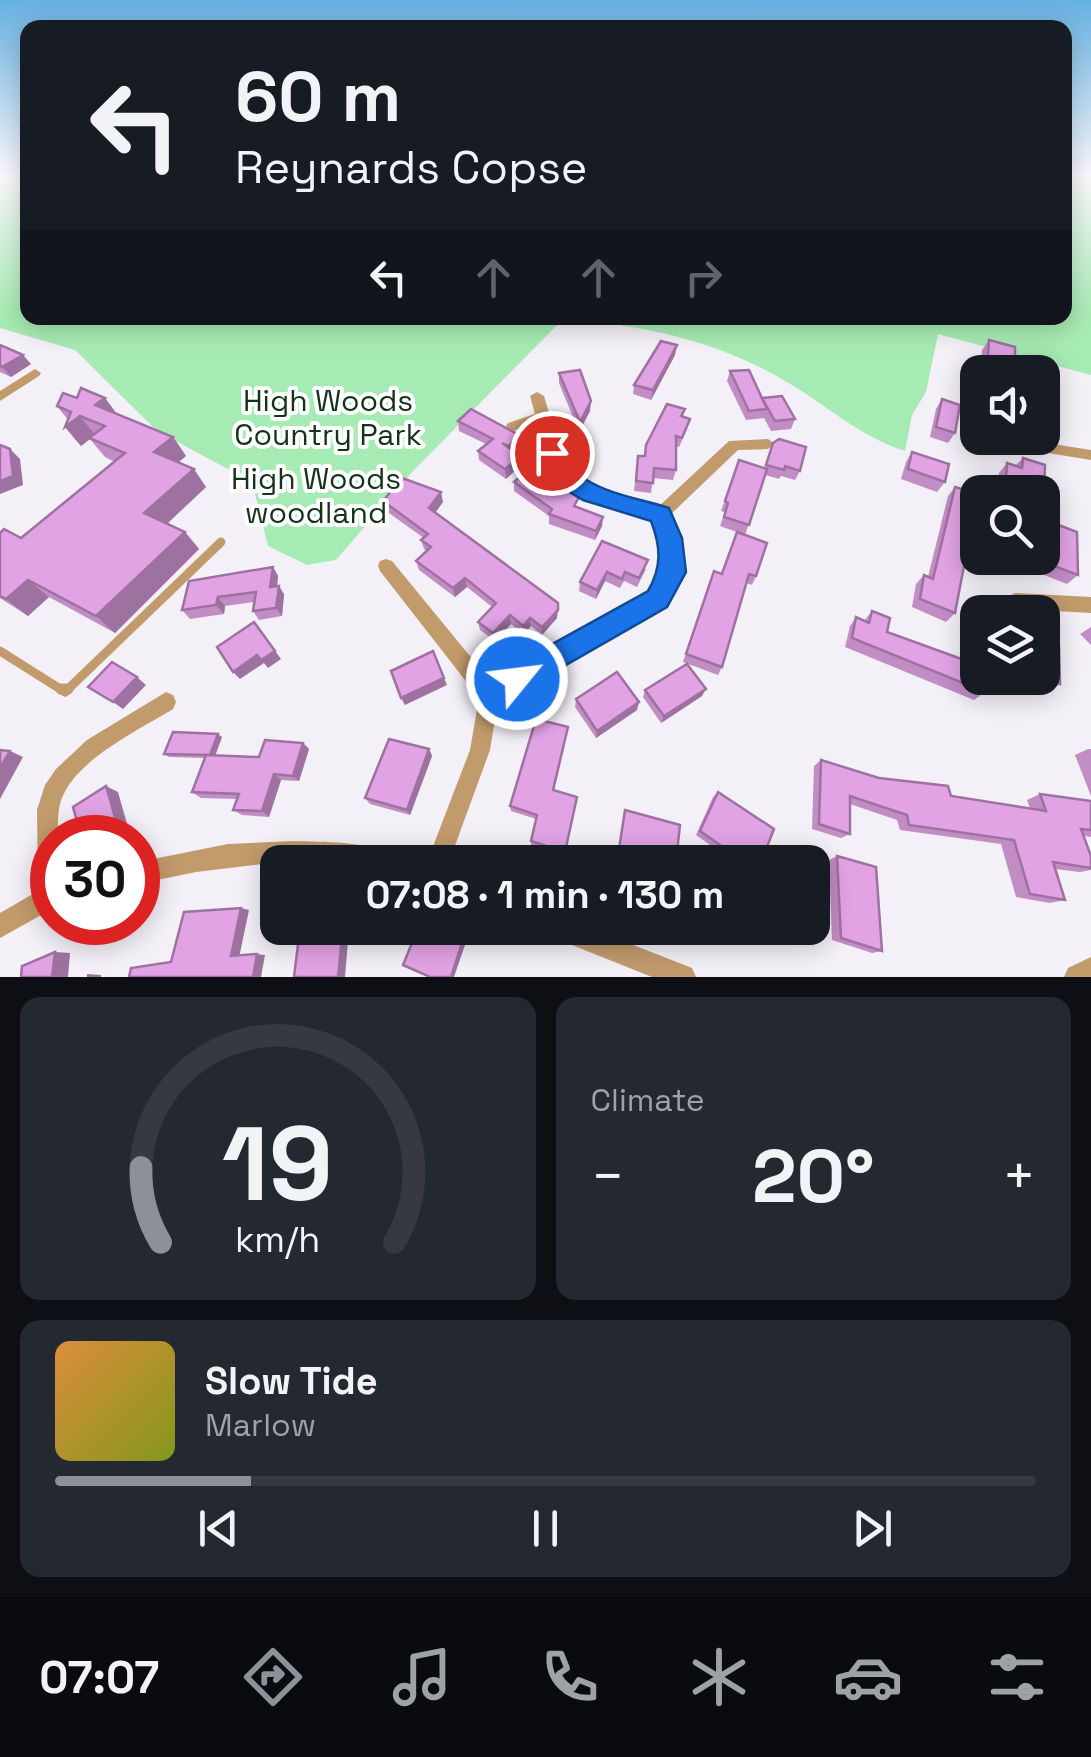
<!DOCTYPE html>
<html lang="en">
<head>
<meta charset="utf-8">
<style>
  body { margin:0; font-family:"Space Grotesk",sans-serif; background:#242831; color:#f1f3f6; height:100vh; display:flex; flex-direction:column; font-size:38px; white-space:nowrap }
  * { box-sizing:border-box; margin:0 }
  p { font-size:32px; color:#9ea1a6 }
  .icon { flex:none; width:55px; height:55px; fill:none; stroke:currentColor; stroke-width:2; stroke-linecap:round; stroke-linejoin:round }
  .map { position:relative; height:977px; overflow:hidden }
  .side { display:flex; flex-direction:column; gap:20px; padding:20px; background:#0d0f14; flex:1 }
  .side>* { flex:none }
  .top-card { position:absolute; left:20px; top:20px; width:1052px; height:305px; border-radius:20px; box-shadow:0 5px 25px #0003; background:#171b24; color:#f1f3f6; overflow:hidden }
  .fabs { position:absolute; left:960px; top:355px; display:grid; gap:20px }
  .fabs a { display:grid; place-items:center; width:100px; height:100px; border-radius:20px; background:#171b24; box-shadow:0 5px 25px #0003; font-size:50px }
  .speed { position:absolute; left:30px; top:815px; display:flex; gap:20px; font-size:50px; font-weight:700; text-align:center }
  .speed>* { display:grid; place-content:center; width:130px; height:130px; border-radius:50%; background:#171b24; box-shadow:0 5px 25px #0003; line-height:1 }
  .speed .limit { border:15px solid #d22; background:#fff; color:#111 }
  .pin { position:absolute; display:grid; place-items:center; width:85px; height:85px; color:#fff; margin:-42px; border:5px solid #fff; border-radius:50%; box-shadow:0 2px 10px #0007 }
  .me { position:absolute; width:110px; margin:-55px; rotate:61deg; stroke-linejoin:round; filter:drop-shadow(0 0 8px #0008) }
  .turn { display:flex; align-items:center; gap:35px; height:210px; padding:0 50px; font-size:45px }
  .turn .icon { width:130px; height:130px; stroke-width:2.5 }
  .turn b { display:block; font-size:70px; line-height:85px }
  .lanes { display:flex; align-items:center; height:95px; padding:0 50px; background:#0003; justify-content:center; gap:50px; direction:ltr }
  .lanes .off { opacity:.35 }
  .big { font-size:75px; font-weight:600; line-height:1.1 }
  .side .card { flex:1; display:flex; flex-direction:column; justify-content:center; gap:15px; min-width:0; padding:0 35px; border-radius:20px; background:#242831 }
  .side .dial { align-items:center; gap:0 }
  .dial svg { height:260px; overflow:visible; fill:none; stroke:#363941; stroke-width:7; stroke-linecap:round; text-anchor:middle }
  .dial text { fill:#f1f3f6; stroke:none }
  .song { display:flex; align-items:center; gap:30px }
  .cover { width:120px; height:120px; border-radius:15px; background:linear-gradient(135deg,hsl(30 70% 55%),hsl(70 70% 35%)) }
  .played { height:10px; border-radius:5px; background:linear-gradient(90deg,#8c9099 20%,#363941 20%) }
  .keys { display:flex; justify-content:space-around; direction:ltr }
  .heat { display:flex; justify-content:space-between; align-items:center; font-size:55px; direction:ltr }
  .side .tiles { flex:1; display:grid; gap:20px; grid-template-columns:1fr 1fr }
  .card:last-child { grid-column:span 2 }
  .trip { position:absolute; left:260px; top:845px; width:570px; height:100px; border-radius:20px; background:#171b24; box-shadow:0 5px 25px #0003; font-weight:600; line-height:100px; text-align:center }
  .menu { display:flex; height:160px; justify-content:space-around; align-items:center; background:#090b0e; color:#9ea1a6 }
  .menu .icon { width:70px; height:70px }
  .menu .on { color:#8c9099 }
  .menu b { font-size:45px; color:#f1f3f6 }
  .map>svg:first-child { display:block }
  .green { fill:#a7ebb4 }
  .lines { fill:none; stroke-linecap:round; stroke-linejoin:round }
  .service-far1 { stroke:#c29b6c; stroke-width:9 }
  .service { stroke:#c29b6c; stroke-width:11 }
  .minor { fill:#c29b6c; fill-rule:evenodd }
  .wall { fill:#c28cc5 }
  .shaded-wall { fill:#9e72a0 }
  .building { fill:#e2a3e5; stroke:#9e72a0; stroke-width:2.5 }
  .route { fill:#1a73e8; stroke:#114b97; stroke-width:2.5 }
  .labels { text-anchor:middle; dominant-baseline:central; stroke-width:8; stroke-linejoin:round; paint-order:stroke }
  .park-label { font-size:30px; fill:#13331b; stroke:#fff }
</style>
</head>
<body>
<div class="map">
<svg width="1091" height="977" viewBox="0 0 1091 977">
  <rect width="100%" height="100%" fill="#f4f0f8"/>
  <path class="green" d="M0,177H27L28,318H1065V177H1091V375L938,334L926,392L912,415L905,451C858,436 827,405 785,381C718,341 639,323 562,320L413,471L336,560L307,565L268,546L252,482L157,431L75,350L0,328Z"/>
  <g class="lines">
    <g class="service-far1">
      <path d="M0,651L65,692"/>
      <path d="M65,692L221,542"/>
    </g>
    <path class="service" d="M61,689H68"/>
    <g class="minor">
      <path d="M35,369L41,373L39,376L0,401V391Z"/>
      <path d="M537,392L544,396C568,479 575,484 657,508L729,441L768,439L775,444L768,449L738,450L668,517C683,553 682,570 663,604L498,701L490,750L449,862H427L470,750L479,698L380,571L378,566L380,561L386,559L392,561L492,683L651,594C666,567 665,547 654,519C588,499 560,495 538,423L513,431L508,429L506,426L508,423L535,414L530,396Z"/>
      <path d="M1047,443L1091,450V460L1042,452L1040,448L1042,444Z"/>
      <path d="M1015,593L1091,597V613L1017,609L1011,612H988L991,606Z"/>
      <path d="M166,692L173,695L176,702L173,709C139,730 77,759 62,798C57,810 58,825 58,838H52V909L0,938V913L38,891L37,810L45,785L56,769L87,740Z"/>
      <path d="M293,841C326,842 362,841 392,854L395,862H278L196,872L138,884V862L228,844Z"/>
      <path d="M549,928H590L692,968L696,977H652L552,937Z"/>
      <path d="M1091,957V977H1064L1068,968Z"/>
    </g>
  </g>
  <g class="wall">
    <path d="M989,340L1015,372H980L982,350Z"/>
    <path d="M0,345L31,364L11,377L0,372Z"/>
    <path d="M675,355L651,400L633,394L634,385Z"/>
    <path d="M730,371L762,398L795,419L791,429L771,431L764,418L746,420L727,381Z"/>
    <path d="M559,373L590,411L579,432L559,383Z"/>
    <path d="M77,398H105L117,414L173,437L186,456L178,462L206,487L167,524L185,532L199,549L115,633L49,597L28,616L0,598V533L21,538L115,462L105,457L90,439L81,446L65,427L68,420L57,406Z"/>
    <path d="M942,399L955,433L948,443L930,437L936,409Z"/>
    <path d="M1042,406L1052,427L1043,437H1042Z"/>
    <path d="M685,409L683,417L687,429L679,447L676,446V470L673,480L653,478L651,493L634,491L638,456H644L646,445Z"/>
    <path d="M458,421L521,436V446L514,452L521,465L506,479L479,460L478,451L486,444L459,431Z"/>
    <path d="M773,443L800,471L795,480L781,476L779,479L765,475L745,535L720,526L725,512L721,511L739,460L764,468Z"/>
    <path d="M912,452L945,482L937,492L901,479L906,462Z"/>
    <path d="M1023,458L1044,493L1042,494V492H1005L997,490L999,473L1007,463L1015,466Z"/>
    <path d="M514,482L578,508L602,526L595,540L549,524V516L514,491Z"/>
    <path d="M955,487L978,494V528L972,526L955,613L946,622L912,607L916,584L924,575L928,577L948,496Z"/>
    <path d="M383,501L443,502L435,513L557,618L542,635L531,626L524,634L511,624L495,641L480,630L478,622L492,607L467,587L455,597L419,570L416,561L427,551L424,549L421,540L424,538L386,511Z"/>
    <path d="M1056,524L1078,575L1067,584L1044,575V567L1019,558H1042V529L1048,531Z"/>
    <path d="M737,532L756,576L752,585L747,583L722,667L718,675L683,662L714,571L721,573Z"/>
    <path d="M602,541L646,569L637,587L624,581L620,588L605,581L596,599L579,591L580,582Z"/>
    <path d="M273,567L278,576L277,586L284,594L282,616L259,620L253,611L254,602L225,606L224,614L190,619L182,610Z"/>
    <path d="M872,611L887,632L985,692L974,700L845,647L850,626L856,617L864,621Z"/>
    <path d="M1091,627V645L1080,634Z"/>
    <path d="M1012,678H1042L1060,684L1048,692Z"/>
    <path d="M645,690L702,696L661,723L643,697Z"/>
    <path d="M576,699L637,710L596,738L575,707Z"/>
    <path d="M568,727L554,791L577,797L564,856L531,846V841L536,819L511,811L510,806Z"/>
    <path d="M222,737L215,755L259,757L303,743L309,749L299,781L281,780L269,817L242,815L233,810L237,799L201,798L192,792L205,758L169,757L164,754Z"/>
    <path d="M429,749L432,756L410,815L370,804L365,798Z"/>
    <path d="M1088,749H1091V796L1075,755Z"/>
    <path d="M821,760L879,778L951,796L1030,808L1027,800L1040,794L1091,801V837L1084,836L1091,856V870L1080,872L1055,869L1065,900L1050,903L1016,897L1001,844L900,830L897,820L850,804V834L841,838L812,829L814,766Z"/>
    <path d="M718,792L761,862H726L728,858L696,835L713,797Z"/>
    <path d="M625,810L676,861L675,862H664L646,858L645,862H616Z"/>
    <path d="M837,856L882,951L872,953L832,940L829,860Z"/>
  </g>
  <g class="shaded-wall">
    <path d="M677,345L675,355L651,400L653,390Z"/>
    <path d="M23,355L31,364L11,377L2,367Z"/>
    <path d="M105,398L119,417L95,405Z"/>
    <path d="M591,401L590,411L579,432L580,422Z"/>
    <path d="M80,416L95,435L81,446L65,427Z"/>
    <path d="M521,436V446L509,456L508,446Z"/>
    <path d="M173,437L186,456L168,471L154,452Z"/>
    <path d="M10,449L20,459L23,485L0,494V481Z"/>
    <path d="M521,456V465L506,479L505,469Z"/>
    <path d="M194,469L206,487L159,531L144,513Z"/>
    <path d="M441,492L443,502L431,518L429,508Z"/>
    <path d="M603,517L602,526L595,540L596,531Z"/>
    <path d="M185,532L199,549L115,633L96,616Z"/>
    <path d="M273,567L278,576L276,596L270,587Z"/>
    <path d="M607,572L605,581L596,599L597,590Z"/>
    <path d="M465,578L467,587L455,597L453,588Z"/>
    <path d="M28,580L49,597L28,616L6,599Z"/>
    <path d="M279,586L284,594L282,616L276,608Z"/>
    <path d="M218,597L225,606L224,614L216,605Z"/>
    <path d="M558,610L557,618L542,635V627Z"/>
    <path d="M510,615L511,624L495,641L493,633Z"/>
    <path d="M530,618L531,626L524,634L523,626Z"/>
    <path d="M254,622L281,659L268,668L264,663L240,679L233,672Z"/>
    <path d="M137,677L146,685L123,709L113,702Z"/>
    <path d="M444,678L447,685L405,705L401,698Z"/>
    <path d="M706,689L702,696L661,723L664,716Z"/>
    <path d="M639,702L637,710L596,738L597,731Z"/>
    <path d="M218,734L222,737L214,759L210,755Z"/>
    <path d="M303,743L309,749L299,781L293,776Z"/>
    <path d="M429,749L432,756L410,815L407,810Z"/>
    <path d="M10,751L23,757L0,799V768Z"/>
    <path d="M274,774L281,780L269,817L262,811Z"/>
    <path d="M106,786L118,792L131,838H115Z"/>
    <path d="M241,908L249,910L239,958L231,956Z"/>
    <path d="M343,928H349L345,977H338Z"/>
    <path d="M463,940L466,942L454,977H451Z"/>
    <path d="M55,952L70,953L68,977H52Z"/>
    <path d="M257,954L265,955L261,977H253Z"/>
    <path d="M87,974L101,975V977H87Z"/>
  </g>
  <g class="building">
    <path d="M989,340L1015,347V372H987Z"/>
    <path d="M661,341L677,345L653,390L634,385Z"/>
    <path d="M0,345L23,355L2,367L0,366Z"/>
    <path d="M580,370L591,401L580,422L559,373Z"/>
    <path d="M749,370L767,409L749,411L730,371Z"/>
    <path d="M81,388L105,398L95,405L173,437L154,452L194,469L144,513L185,532L96,616L28,580L6,599L0,596V533L4,529L21,538L125,453L89,438L105,426L80,416L65,427L71,412L57,406L63,393L77,398Z"/>
    <path d="M782,396L795,419L775,421L762,398Z"/>
    <path d="M942,399L960,405L955,433L936,427Z"/>
    <path d="M667,404L685,409L681,416L690,419L682,438L676,436V470L654,468L653,483L636,481L638,456H645L646,445Z"/>
    <path d="M1042,406L1052,427L1042,426Z"/>
    <path d="M471,409L521,436L508,446L502,443L521,456L505,469L478,451L493,439L458,421Z"/>
    <path d="M779,439L806,447L800,471L785,466L784,470L766,465L773,443Z"/>
    <path d="M0,445L10,449L13,476L0,481Z"/>
    <path d="M912,452L949,464L945,482L908,469Z"/>
    <path d="M1023,458L1045,465L1044,493L1006,480L1007,463L1022,468Z"/>
    <path d="M739,460L767,469L749,525L724,517L728,503L725,501Z"/>
    <path d="M530,468L579,497L574,506L603,517L596,531L549,514L552,509L514,482Z"/>
    <path d="M402,478L441,492L429,508L558,603V610L542,627L530,618L523,626L510,615L493,633L478,622L496,603L465,578L453,588L416,561L431,547L421,540L428,534L383,501Z"/>
    <path d="M955,487L978,494V515L974,514L955,613L920,599L924,575L933,579Z"/>
    <path d="M1056,524L1077,532L1078,575L1054,566L1055,558L1042,553V529L1055,534Z"/>
    <path d="M737,532L767,543L756,576L749,574L722,667L686,654L714,571L722,574Z"/>
    <path d="M602,541L648,560L639,578L625,572L622,579L607,572L597,590L580,582Z"/>
    <path d="M273,567L270,587L279,586L276,608L253,611L256,592L218,597L216,605L182,610L189,581Z"/>
    <path d="M872,611L890,618L887,632L978,665V678H986L985,692L852,638L856,617L869,623Z"/>
    <path d="M254,622L275,651L261,660L257,655L233,672L217,647Z"/>
    <path d="M1042,639L1059,645L1060,684L1042,677Z"/>
    <path d="M433,651L444,678L401,698L391,671Z"/>
    <path d="M112,662L137,677L113,702L88,687Z"/>
    <path d="M687,664L706,689L664,716L645,690Z"/>
    <path d="M617,672L639,702L597,731L576,699Z"/>
    <path d="M536,719L568,727L553,790L577,797L565,852L531,841L537,815L510,806Z"/>
    <path d="M173,732L218,734L210,755L164,754Z"/>
    <path d="M389,739L429,749L407,810L365,798Z"/>
    <path d="M265,740L303,743L293,776L274,774L262,811L233,810L239,794L192,792L206,755L259,757Z"/>
    <path d="M0,750L10,751L0,768Z"/>
    <path d="M821,760L879,778L948,786L951,796L1046,811L1040,794L1091,801V830L1081,829L1091,856V868L1053,862L1065,900L1030,894L1014,840L909,825L907,815L850,796V834L819,824Z"/>
    <path d="M106,786L120,835L115,838H90V836L68,838L66,832L78,825L73,807Z"/>
    <path d="M718,792L774,829L761,862H730L733,854L700,831Z"/>
    <path d="M625,810L680,825L676,861L647,853L645,862H617Z"/>
    <path d="M837,856L876,867L882,951L841,938Z"/>
    <path d="M241,908L231,956L257,954L253,977H129L131,968L171,962L184,912Z"/>
    <path d="M300,928H343L338,977H294Z"/>
    <path d="M418,928H432L463,940L451,977H430L403,965Z"/>
    <path d="M55,952L52,977H21L22,966Z"/>
  </g>
  <linearGradient id="sky" x2="0" y2="1"><stop stop-color="#66b0e1"/><stop offset="0.56" stop-color="#faf8fc"/><stop offset="1" stop-color="#faf8fc" stop-opacity="0"/></linearGradient>
  <rect width="1091" height="314" fill="url(#sky)"/>
  <path class="route" d="M552,445C568,450 571,470 585,479C610,495 641,499 669,508L682,538L686,572L667,607L517,693L507,689L502,679L507,669L648,591C662,567 661,547 651,521L583,500L563,488L541,453Z"/>
  <g class="labels">
    <g class="park-label">
      <text x="328" y="400">High Woods<tspan x="328" dy="34">Country Park</tspan></text>
      <text x="316" y="478">High Woods<tspan x="316" dy="34">woodland</tspan></text>
    </g>
  </g>
</svg>
<div class="fabs">
<a><svg class="icon" aria-label="sound" viewBox="0 0 24 24"><path d="M4 9h4l5-4v14l-5-4H4zM17 9q2 3 0 6"/></svg></a>
<a><svg class="icon" aria-label="search" viewBox="0 0 24 24"><circle cx="10" cy="10" r="6"/><path d="M15 15l6 6"/></svg></a>
<a><svg class="icon" aria-label="layers" viewBox="0 0 24 24"><path d="M12 4l9 5-9 5-9-5zM3 14l9 5 9-5"/></svg></a>
</div>
<div class="speed"><div class="limit">30</div></div>
<div class="pin" style="left:552px;top:453px;background:#d93025"><svg class="icon" aria-label="arrive" viewBox="0 0 24 24"><path d="M6 21V4h12l-3 4 3 4H6"/></svg></div>
<svg class="me" style="left:517px;top:679px" viewBox="-20 -20 40 40"><circle r="17" fill="#1a73e8" stroke="#fff" stroke-width="3"/><path d="M0-11L8 9 0 5-8 9z" fill="#fff"/></svg>
<div class="trip">07:08 · 1 min · 130 m</div>
<div class="top-card">
<div class="turn"><svg class="icon" aria-label="left" viewBox="0 0 24 24"><path d="M17 20v-9H6M10 6l-5 5 5 5"/></svg><div><b>60 m</b>Reynards Copse</div></div>
<div class="lanes"><svg class="icon" aria-label="left" viewBox="0 0 24 24"><path d="M17 20v-9H6M10 6l-5 5 5 5"/></svg><svg class="icon off" aria-label="ahead" viewBox="0 0 24 24"><path d="M12 20V5M6 11l6-6 6 6"/></svg><svg class="icon off" aria-label="ahead" viewBox="0 0 24 24"><path d="M12 20V5M6 11l6-6 6 6"/></svg><svg class="icon off" aria-label="right" viewBox="0 0 24 24"><path d="M7 20v-9h11M14 6l5 5-5 5"/></svg></div>
</div>
</div>
<section class="side">
<div class="tiles">
<div class="card dial"><svg viewBox="0 0 100 80">
<path d="M14 69A42 42 0 1 1 86 69"/>
<path d="M14 69A42 42 0 0 1 8 46" stroke="#8c9099"/>
<text x="50" y="56" font-size="32" font-weight="700">19</text>
<text x="50" y="72" font-size="11">km/h</text>
</svg></div>
<div class="card"><p>Climate</p>
<div class="heat"><a>−</a><b class="big">20°</b><a>+</a></div>
</div>
<div class="card">
<div class="song"><i class="cover"></i><div><b>Slow Tide</b><p>Marlow</p></div></div>
<div class="played"></div>
<div class="keys"><svg class="icon" aria-label="previous" viewBox="0 0 24 24"><path d="M18 5L8 12l10 7zM5 5v14"/></svg><svg class="icon" aria-label="pause" viewBox="0 0 24 24"><path d="M8 5v14M16 5v14"/></svg><svg class="icon" aria-label="next" viewBox="0 0 24 24"><path d="M6 5l10 7-10 7zM19 5v14"/></svg></div>
</div>
</div>
</section>
<nav class="menu">
<b>07:07</b>
<svg class="icon on" aria-label="directions" viewBox="0 0 24 24"><path d="M12 3l9 9-9 9-9-9zM9 14v-3h6M13 9l2 2-2 2"/></svg>
<svg class="icon" aria-label="music" viewBox="0 0 24 24"><path d="M9 18V5l10-2v13"/><circle cx="6" cy="18" r="3"/><circle cx="16" cy="16" r="3"/></svg>
<svg class="icon" aria-label="phone" viewBox="0 0 24 24"><path d="M5 4h4l2 5-3 2q2 4 5 5l2-3 5 2v4C11 20 4 13 5 4z"/></svg>
<svg class="icon" aria-label="climate" viewBox="0 0 24 24"><path d="M12 3v18M4 7l16 10M4 17L20 7"/></svg>
<svg class="icon" aria-label="car" viewBox="0 0 24 24"><path d="M5 17H2v-5l4-1 3-4h7l3 4 3 1v5h-3M9 17h6M6 11h13"/><circle cx="7" cy="17" r="2"/><circle cx="17" cy="17" r="2"/></svg>
<svg class="icon" aria-label="filters" viewBox="0 0 24 24"><path d="M4 7h16M4 17h16"/><circle cx="9" cy="7" r="2"/><circle cx="15" cy="17" r="2"/></svg>
</nav>
</body>
</html>
